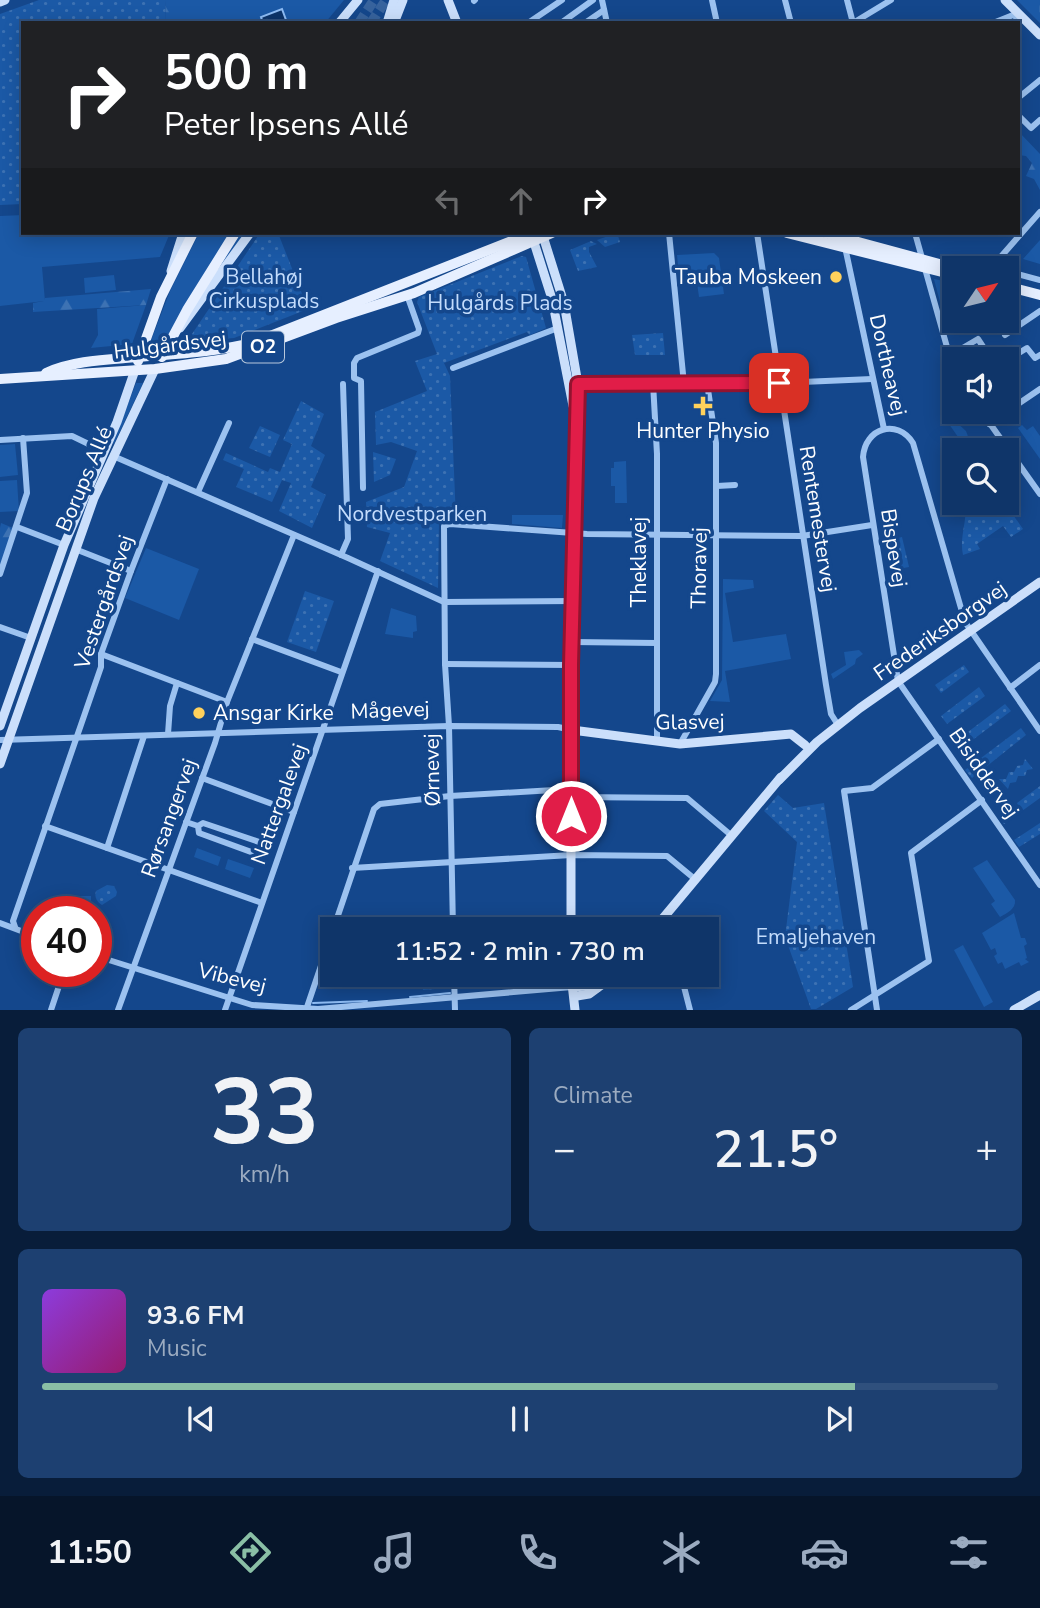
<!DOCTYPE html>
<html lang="en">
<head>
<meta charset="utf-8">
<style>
  body { margin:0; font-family:"Nunito Sans",sans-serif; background:#1d4071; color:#f1f3f6; height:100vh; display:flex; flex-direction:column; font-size:26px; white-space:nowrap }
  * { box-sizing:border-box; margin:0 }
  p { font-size:23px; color:#9babc0 }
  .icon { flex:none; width:38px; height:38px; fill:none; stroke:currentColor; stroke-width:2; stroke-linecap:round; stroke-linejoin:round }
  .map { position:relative; height:1010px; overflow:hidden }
  .side { display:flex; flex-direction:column; gap:18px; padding:18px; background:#081d3a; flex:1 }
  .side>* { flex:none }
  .top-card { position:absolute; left:21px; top:21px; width:999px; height:214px; border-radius:0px; box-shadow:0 4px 18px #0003,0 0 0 2px #2f507d; background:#202124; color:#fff; overflow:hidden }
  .needle { width:46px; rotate:55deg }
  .tools { position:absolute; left:942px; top:256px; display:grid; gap:14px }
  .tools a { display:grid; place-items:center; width:77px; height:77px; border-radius:0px; background:#0f3569; box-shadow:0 4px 18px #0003,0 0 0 2px #2f507d; font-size:35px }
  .speed { position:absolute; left:21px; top:896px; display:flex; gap:14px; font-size:35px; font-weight:700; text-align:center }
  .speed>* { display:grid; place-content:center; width:91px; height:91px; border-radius:50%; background:#0f3569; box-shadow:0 4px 18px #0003,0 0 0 2px #2f507d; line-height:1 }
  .speed .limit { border:10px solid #d22; background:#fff; color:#111 }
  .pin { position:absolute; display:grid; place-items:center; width:60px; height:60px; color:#fff; margin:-30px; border-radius:14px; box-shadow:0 4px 10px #0006 }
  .me { position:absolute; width:77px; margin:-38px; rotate:0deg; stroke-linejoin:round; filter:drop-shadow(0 0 5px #0008) }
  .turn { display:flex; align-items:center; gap:24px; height:147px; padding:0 28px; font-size:32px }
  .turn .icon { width:91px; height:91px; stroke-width:2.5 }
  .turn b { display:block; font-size:49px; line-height:60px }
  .lanes { display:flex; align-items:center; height:66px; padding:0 28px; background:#0003; justify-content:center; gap:35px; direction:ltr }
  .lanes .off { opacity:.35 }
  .big { font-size:52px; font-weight:600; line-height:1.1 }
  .side .widget { flex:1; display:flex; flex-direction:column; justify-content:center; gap:10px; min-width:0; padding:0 24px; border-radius:10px; background:#1d4071 }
  .side .dial { align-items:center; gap:0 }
  .dial b { font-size:91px; line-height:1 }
  .song { display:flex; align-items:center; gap:21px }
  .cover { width:84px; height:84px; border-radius:10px; background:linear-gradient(135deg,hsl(270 70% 55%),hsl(320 70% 35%)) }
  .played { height:7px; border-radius:4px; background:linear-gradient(90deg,#8abfa5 85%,#2f507d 85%) }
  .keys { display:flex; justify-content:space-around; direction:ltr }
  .heat { display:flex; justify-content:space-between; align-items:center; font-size:38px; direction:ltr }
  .side .tiles { flex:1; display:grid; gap:18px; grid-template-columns:1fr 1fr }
  .widget:last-child { grid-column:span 2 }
  .trip { position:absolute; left:320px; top:917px; width:399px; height:70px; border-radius:0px; background:#0f3569; box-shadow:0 4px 18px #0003,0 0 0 2px #2f507d; font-weight:600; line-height:70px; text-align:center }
  .tab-bar { display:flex; height:112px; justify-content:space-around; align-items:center; background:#06152a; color:#9babc0 }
  .tab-bar .icon { width:49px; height:49px }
  .tab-bar .current { color:#8abfa5 }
  .tab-bar b { font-size:32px; color:#f1f3f6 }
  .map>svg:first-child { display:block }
  .green { fill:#1b59a6 }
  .forest { fill:url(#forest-firs) }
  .cemetery { fill:url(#cemetery-stones) }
  .park { fill:url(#park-dots) }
  .water { fill:url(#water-ripples); stroke:#8ebcf4; stroke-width:2 }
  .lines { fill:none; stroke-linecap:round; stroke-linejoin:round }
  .stream { stroke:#8ebcf4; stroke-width:2 }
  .primary-tunnel { stroke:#37639d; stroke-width:10; stroke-dasharray:10 5; stroke-linecap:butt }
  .street { stroke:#9cc2f0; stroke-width:6 }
  .secondary { stroke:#cbdffb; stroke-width:9 }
  .primary { stroke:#e6efff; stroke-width:10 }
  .route-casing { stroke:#92132f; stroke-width:18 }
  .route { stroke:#e11d48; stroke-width:12 }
  .poi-dot { fill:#ffd15c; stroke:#14478c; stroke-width:2.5 }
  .labels { text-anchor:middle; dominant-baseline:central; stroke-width:7; stroke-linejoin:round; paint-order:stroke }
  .shield { fill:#14478c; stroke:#b8c8dc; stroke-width:2 }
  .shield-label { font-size:19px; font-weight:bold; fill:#fff }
  .park-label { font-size:21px; fill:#c3dcfc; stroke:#14478c }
  .poi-label { font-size:21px; fill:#fff; stroke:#14478c; text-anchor:end }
  .street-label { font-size:21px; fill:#fff; stroke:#14478c }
</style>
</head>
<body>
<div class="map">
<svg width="1040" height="1010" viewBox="0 0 1040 1010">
  <defs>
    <pattern id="forest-firs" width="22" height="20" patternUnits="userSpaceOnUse" patternTransform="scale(1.75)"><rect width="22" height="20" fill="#1b59a6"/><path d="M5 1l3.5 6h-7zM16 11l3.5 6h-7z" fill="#3d72b3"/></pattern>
    <pattern id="cemetery-stones" width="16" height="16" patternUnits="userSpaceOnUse" patternTransform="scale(1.75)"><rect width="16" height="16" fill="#1b59a6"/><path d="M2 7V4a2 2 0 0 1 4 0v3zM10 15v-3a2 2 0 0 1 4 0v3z" fill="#3d72b3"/></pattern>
    <pattern id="park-dots" width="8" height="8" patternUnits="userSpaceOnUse" patternTransform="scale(1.75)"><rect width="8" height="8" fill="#1b59a6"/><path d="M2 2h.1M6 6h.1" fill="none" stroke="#3d72b3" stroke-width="1.8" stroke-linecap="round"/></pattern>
    <pattern id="water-ripples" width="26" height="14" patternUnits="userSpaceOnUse" patternTransform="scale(1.75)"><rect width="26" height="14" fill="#0c3369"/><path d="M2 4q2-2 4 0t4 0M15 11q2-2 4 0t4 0" fill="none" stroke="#305280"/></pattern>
  </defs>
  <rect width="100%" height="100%" fill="#14478c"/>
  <g class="green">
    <path d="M167,0H344L325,23H169Z"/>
    <path d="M23,215V233H170L160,257L42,267L45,301L0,306V216Z"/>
    <path d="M199,233H245L212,281L199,282L165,342L150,343L170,291Z"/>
    <path d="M1040,240V264L1023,259Z"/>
    <path d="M714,253L719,258L724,294L699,297L697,283L680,285L677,255Z"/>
    <path d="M114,275L116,290L85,293L84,278Z"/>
    <path d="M146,305L132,344L91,348L98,335L97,309Z"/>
    <path d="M136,383H143L114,444L113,443Z"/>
    <path d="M955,421L966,431L973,450H967L949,424Z"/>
    <path d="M1022,425L1027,430L1033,426L1040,436V459L1018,428Z"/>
    <path d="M15,444L18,475L0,477V445Z"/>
    <path d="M626,461L627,503H615V486H611V468H614V462Z"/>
    <path d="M17,480L19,511L0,512V481Z"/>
    <path d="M512,515H563L562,528L512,524Z"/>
    <path d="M146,548L199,569L179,620L125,598Z"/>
    <path d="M723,579L753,580L754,588L725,593L733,642L786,634L791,659L725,671L730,702L710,701L722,680Z"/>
    <path d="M391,608L416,616L417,631L413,632V638L385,634Z"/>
    <path d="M859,650L863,654L856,659L855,664L833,679L831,674L846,665L844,652Z"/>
    <path d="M197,848L221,857L218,866L194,857Z"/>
    <path d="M228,859L254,868L250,878L225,869Z"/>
    <path d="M987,860L1015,900C1016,909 1007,913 1000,917L991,904L995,901L973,868Z"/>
    <rect x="67" y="896" width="24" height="16"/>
    <path d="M1014,913L1021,938H1025L1027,944L1024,946L1027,958L1025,959L1029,962L1021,966L1019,962L1005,969L1002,962L998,964L994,956L997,954L995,948L991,950L982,933Z"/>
    <path d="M963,945L993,1002L984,1007L954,950Z"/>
  </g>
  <g class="forest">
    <path d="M165,0H172L176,23H166Z"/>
    <path d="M1019,132L1040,154V190L1034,179L1026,176L1032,163L1026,156L1019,155Z"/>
    <path d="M151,289L146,305L33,312V303L44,301L45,298Z"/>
    <path d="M1,523L13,528L0,567V528Z"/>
  </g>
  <path class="cemetery" d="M1017,0H1040V23Z"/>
  <g class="park">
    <path d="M39,0H165L166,23H23V204L0,205V14Z"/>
    <path d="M260,233H278L308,309L234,338L195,341L192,334Z"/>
    <path d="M617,233L620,242L605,247L597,240Z"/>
    <path d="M591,241L597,244L589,247V252L597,267L578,271L570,250Z"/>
    <path d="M522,256L526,257L546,328L530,335L527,332L444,363L450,376L456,519L439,520L438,588L380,561L390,533L367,527L366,502L404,487L417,451L391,442L376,445L375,412L427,391L415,361L437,354L417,302L419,297Z"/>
    <path d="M934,279L954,283V293L940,302Z"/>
    <path d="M663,333L665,355H635L632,335Z"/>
    <path d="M301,401L324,414L311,446L325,455L311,487L326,495L312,528L279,511L291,483L282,480L272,502L236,487L244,469L223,460L226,453L268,472L270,468L280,472L292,444L283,440Z"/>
    <path d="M260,426L280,435L270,457L249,448Z"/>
    <path d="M373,452L396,459L390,475L374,482Z"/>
    <path d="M965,502H1004L1023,529L1011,537L1003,526L977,544L980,549L963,555C959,537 968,520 965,502Z"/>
    <path d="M902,537L909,567L898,569L894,539Z"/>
    <path d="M305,591L334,601L316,652L287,642Z"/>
    <path d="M964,665L969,672L941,693L935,685Z"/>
    <path d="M979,687L985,696L947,724L941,716Z"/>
    <path d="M1005,704L1011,711L962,748L956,741Z"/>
    <path d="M1021,728L1026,735L972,778L965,770Z"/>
    <path d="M1025,759L1033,769L1027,770L1025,776H1018L1016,782L1010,783L1008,789L999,779H1006L1009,772H1014L1017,766L1023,765Z"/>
    <path d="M1040,786V798L1004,824L998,817L1013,806L1014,808L1018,805L1017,803Z"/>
    <path d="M778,795L793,808L824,803L853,987L816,1009H811L785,937L797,842L764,811Z"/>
    <path d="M1040,823V834L1019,847L1014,840Z"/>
    <path d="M107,885L114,886L117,892L116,896L102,905C97,902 94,897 96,891Z"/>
    <path d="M421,975H448L449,985L446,988L423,990Z"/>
  </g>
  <path class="water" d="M282,9L286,20L263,23L261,17Z"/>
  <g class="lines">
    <g class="stream">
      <path d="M410,997L450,993"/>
      <path d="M313,1003L367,1001"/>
    </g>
    <g class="primary-tunnel">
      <path d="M359,23L374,0"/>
      <path d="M371,23L386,0"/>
    </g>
    <g class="street">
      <path d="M602,0L607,23"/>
      <path d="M712,0L717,23"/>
      <path d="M785,0L791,23"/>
      <path d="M847,0L853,23"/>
      <path d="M474,1L475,0"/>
      <path d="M528,23L562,0"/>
      <path d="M561,23L593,0"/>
      <path d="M585,23L604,10"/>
      <path d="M853,23L891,0"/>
      <path d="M993,23L1018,13L1015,23"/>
      <path d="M1018,98L1040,80"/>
      <path d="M1018,115L1031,128L1040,120"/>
      <path d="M669,233L684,384"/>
      <path d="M757,233L826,685L831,714L838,725"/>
      <path d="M915,233L954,372"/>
      <path d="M845,247L884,429"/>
      <path d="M991,268L1040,212"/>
      <path d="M1006,271L1040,280"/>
      <path d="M1005,335L1040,311"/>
      <path d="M949,356L978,339L991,359"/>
      <path d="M1006,361L1027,348L1035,358L1040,355"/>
      <path d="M453,368L558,328"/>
      <path d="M653,383L657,454V741"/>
      <path d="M578,384L779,383L872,379"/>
      <path d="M981,411L1040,494"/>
      <path d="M989,424L1040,389"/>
      <path d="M0,440L72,436L105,452"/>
      <path d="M113,456L348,558L444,602L574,601"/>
      <path d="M717,486L735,485"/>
      <path d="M363,488L361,381L354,378V363L357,358L418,333L419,329L407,295"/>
      <path d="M198,492L229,423"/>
      <path d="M17,527L64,545"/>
      <path d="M75,549L131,571"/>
      <path d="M341,555L348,539L343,384"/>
      <path d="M0,574L27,493L23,438"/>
      <path d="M0,627L31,638"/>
      <path d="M252,639L341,672"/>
      <path d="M572,642L657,643"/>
      <path d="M101,654L227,702"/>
      <path d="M445,664L571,665"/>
      <path d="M1010,688L1040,665"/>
      <path d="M1040,731L965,622L913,443C897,418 865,428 863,457L898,681L1040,885"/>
      <path d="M168,734L170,706L177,683"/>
      <path d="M0,740L449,726L558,727L572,730"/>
      <path d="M680,744L715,682L716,674V443L707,383"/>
      <path d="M202,778L294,812"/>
      <path d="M571,797L687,798L732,836"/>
      <path d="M186,822L198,826L199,833L262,856L268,851L265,844L203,823L198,826"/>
      <path d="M45,826L262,903"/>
      <path d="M107,848L144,736"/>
      <path d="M352,868L571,855L667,856L696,880"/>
      <path d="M0,923L37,937"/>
      <path d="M15,927L13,921L101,667V654L131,571L167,479"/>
      <path d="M416,929L571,919"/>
      <path d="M453,929L449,726L445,664L444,526L450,524L587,534L802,536L872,525"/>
      <path d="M96,956L252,1005L318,1009L572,987"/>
      <path d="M454,975L455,1010"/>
      <path d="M681,975L690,1010"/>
      <path d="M51,1010L64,971"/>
      <path d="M118,1010L215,743L227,702L294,535"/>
      <path d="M225,1010L378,571"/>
      <path d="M306,1010L374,809L380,804L450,796L571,789"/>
      <path d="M851,1010L929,961L911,853L982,800"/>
      <path d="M877,1010L844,791L872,788L939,739"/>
    </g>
    <g class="secondary">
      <path d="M448,0L457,23"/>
      <path d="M1005,0L1040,35"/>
      <path d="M0,2L5,0"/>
      <path d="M339,23L358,0"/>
      <path d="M387,23L394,0"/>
      <path d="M394,23L403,0"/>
      <path d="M542,233L564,303L578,384L571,665V929"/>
      <path d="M532,236L552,299L573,406"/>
      <path d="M171,271L183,233"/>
      <path d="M180,328L250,233"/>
      <path d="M0,726L64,545L117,422L135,370"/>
      <path d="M572,730L680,744L791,734L805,745"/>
      <path d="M0,764L94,498L155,369"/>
      <path d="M779,780L817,742L860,708L1040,582"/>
      <path d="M654,929L781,777"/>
      <path d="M571,975L575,1010"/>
      <path d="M572,987L587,986L597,988"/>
      <path d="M577,996L589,994L615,975"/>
      <path d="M1014,1010L1040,995"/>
    </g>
    <g class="primary">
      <path d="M787,233L954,275"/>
      <path d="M825,233L954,268"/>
      <path d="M1006,286L1040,295"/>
      <path d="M162,357L187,310L235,233"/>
      <path d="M138,361L161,297L193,233"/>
      <path d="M46,373C70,362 99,360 125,358C168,354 213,353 255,342L532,233"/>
      <path d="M0,379L155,369L226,359L336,318L414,293L552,233"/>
    </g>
  </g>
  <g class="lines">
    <g class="route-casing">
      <path id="route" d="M571,816V665L578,384L779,383"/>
    </g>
    <use href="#route" class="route"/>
  </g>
  <g class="poi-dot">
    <circle cx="836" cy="277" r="7"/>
    <path d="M699.5 395.5h7v7h7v7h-7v7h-7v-7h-7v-7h7z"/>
    <circle cx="199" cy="713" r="7"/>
  </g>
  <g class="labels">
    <rect class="shield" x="242" y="331.5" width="42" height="31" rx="5"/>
    <g class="shield-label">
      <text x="263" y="347">O2</text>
    </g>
    <g class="park-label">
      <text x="264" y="277">Bellahøj<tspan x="264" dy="24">Cirkusplads</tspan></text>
      <text x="500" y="303">Hulgårds Plads</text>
      <text x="412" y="514">Nordvestparken</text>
      <text x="816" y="937">Emaljehaven</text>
    </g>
    <g class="poi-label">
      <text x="822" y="277">Tauba Moskeen</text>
      <text x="703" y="431" text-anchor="middle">Hunter Physio</text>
      <text x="213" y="713" text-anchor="start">Ansgar Kirke</text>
    </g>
    <g class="street-label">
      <text transform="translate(170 345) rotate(-7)">Hulgårdsvej</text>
      <text transform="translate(888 365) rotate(77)">Dortheavej</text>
      <text transform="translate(84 479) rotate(-67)">Borups Allé</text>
      <text transform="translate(818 519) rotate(81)">Rentemestervej</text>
      <text transform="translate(894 548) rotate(81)">Bispevej</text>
      <text transform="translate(639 562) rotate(-90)">Theklavej</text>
      <text transform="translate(699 568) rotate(-89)">Thoravej</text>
      <text transform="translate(104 602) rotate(-71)">Vestergårdsvej</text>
      <text transform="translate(940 631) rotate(-35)">Frederiksborgvej</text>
      <text transform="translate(390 710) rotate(-2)">Mågevej</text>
      <text transform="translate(690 722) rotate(-1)">Glasvej</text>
      <text transform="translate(432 770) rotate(-91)">Ørnevej</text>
      <text transform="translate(984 773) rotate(55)">Bisiddervej</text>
      <text transform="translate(279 804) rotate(-70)">Nattergalevej</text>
      <text transform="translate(169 818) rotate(-70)">Rørsangervej</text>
      <text transform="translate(232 978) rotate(14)">Vibevej</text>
    </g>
  </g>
</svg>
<div class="tools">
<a><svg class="needle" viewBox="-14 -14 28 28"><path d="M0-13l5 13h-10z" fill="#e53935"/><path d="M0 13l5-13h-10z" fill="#9babc0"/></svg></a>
<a><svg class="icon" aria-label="sound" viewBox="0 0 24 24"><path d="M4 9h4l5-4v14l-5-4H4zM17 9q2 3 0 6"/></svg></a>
<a><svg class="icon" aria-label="search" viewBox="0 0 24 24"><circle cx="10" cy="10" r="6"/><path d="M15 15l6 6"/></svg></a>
</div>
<div class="speed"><div class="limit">40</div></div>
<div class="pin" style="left:779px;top:383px;background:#d93025"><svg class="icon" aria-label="arrive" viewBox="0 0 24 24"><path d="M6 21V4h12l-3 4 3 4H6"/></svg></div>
<svg class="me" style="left:571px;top:816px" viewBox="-20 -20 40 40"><circle r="17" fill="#e11d48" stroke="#fff" stroke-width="3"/><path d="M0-11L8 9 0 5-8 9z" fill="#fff"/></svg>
<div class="trip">11:52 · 2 min · 730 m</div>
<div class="top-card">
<div class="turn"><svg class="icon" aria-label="right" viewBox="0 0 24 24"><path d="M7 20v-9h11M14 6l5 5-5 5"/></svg><div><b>500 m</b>Peter Ipsens Allé</div></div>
<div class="lanes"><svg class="icon off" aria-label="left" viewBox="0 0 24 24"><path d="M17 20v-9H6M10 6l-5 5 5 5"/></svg><svg class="icon off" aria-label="ahead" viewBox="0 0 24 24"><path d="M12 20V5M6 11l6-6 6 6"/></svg><svg class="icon" aria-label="right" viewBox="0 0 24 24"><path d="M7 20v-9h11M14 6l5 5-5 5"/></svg></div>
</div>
</div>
<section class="side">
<div class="tiles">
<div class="widget dial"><b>33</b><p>km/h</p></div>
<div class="widget"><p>Climate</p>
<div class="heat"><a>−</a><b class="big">21.5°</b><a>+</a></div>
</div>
<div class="widget">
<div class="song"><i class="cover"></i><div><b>93.6 FM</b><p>Music</p></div></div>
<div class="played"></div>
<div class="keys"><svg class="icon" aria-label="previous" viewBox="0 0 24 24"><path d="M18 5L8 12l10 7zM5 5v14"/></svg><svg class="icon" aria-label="pause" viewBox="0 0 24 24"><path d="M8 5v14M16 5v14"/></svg><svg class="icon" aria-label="next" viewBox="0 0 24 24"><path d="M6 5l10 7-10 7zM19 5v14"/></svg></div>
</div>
</div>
</section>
<nav class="tab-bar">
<b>11:50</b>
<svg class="icon current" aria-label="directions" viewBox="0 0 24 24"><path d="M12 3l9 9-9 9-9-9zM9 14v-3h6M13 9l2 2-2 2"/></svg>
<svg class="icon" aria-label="music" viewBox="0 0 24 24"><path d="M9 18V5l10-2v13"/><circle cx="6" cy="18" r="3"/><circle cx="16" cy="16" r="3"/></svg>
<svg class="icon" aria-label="phone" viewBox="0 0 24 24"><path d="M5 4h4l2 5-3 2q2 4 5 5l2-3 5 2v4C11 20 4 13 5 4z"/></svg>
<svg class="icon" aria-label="climate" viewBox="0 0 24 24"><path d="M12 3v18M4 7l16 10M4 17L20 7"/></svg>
<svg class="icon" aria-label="car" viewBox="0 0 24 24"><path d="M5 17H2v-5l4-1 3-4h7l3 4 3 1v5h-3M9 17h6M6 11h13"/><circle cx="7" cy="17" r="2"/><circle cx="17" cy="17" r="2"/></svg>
<svg class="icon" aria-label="filters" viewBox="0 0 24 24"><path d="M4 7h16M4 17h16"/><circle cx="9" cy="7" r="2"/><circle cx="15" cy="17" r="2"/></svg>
</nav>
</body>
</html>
